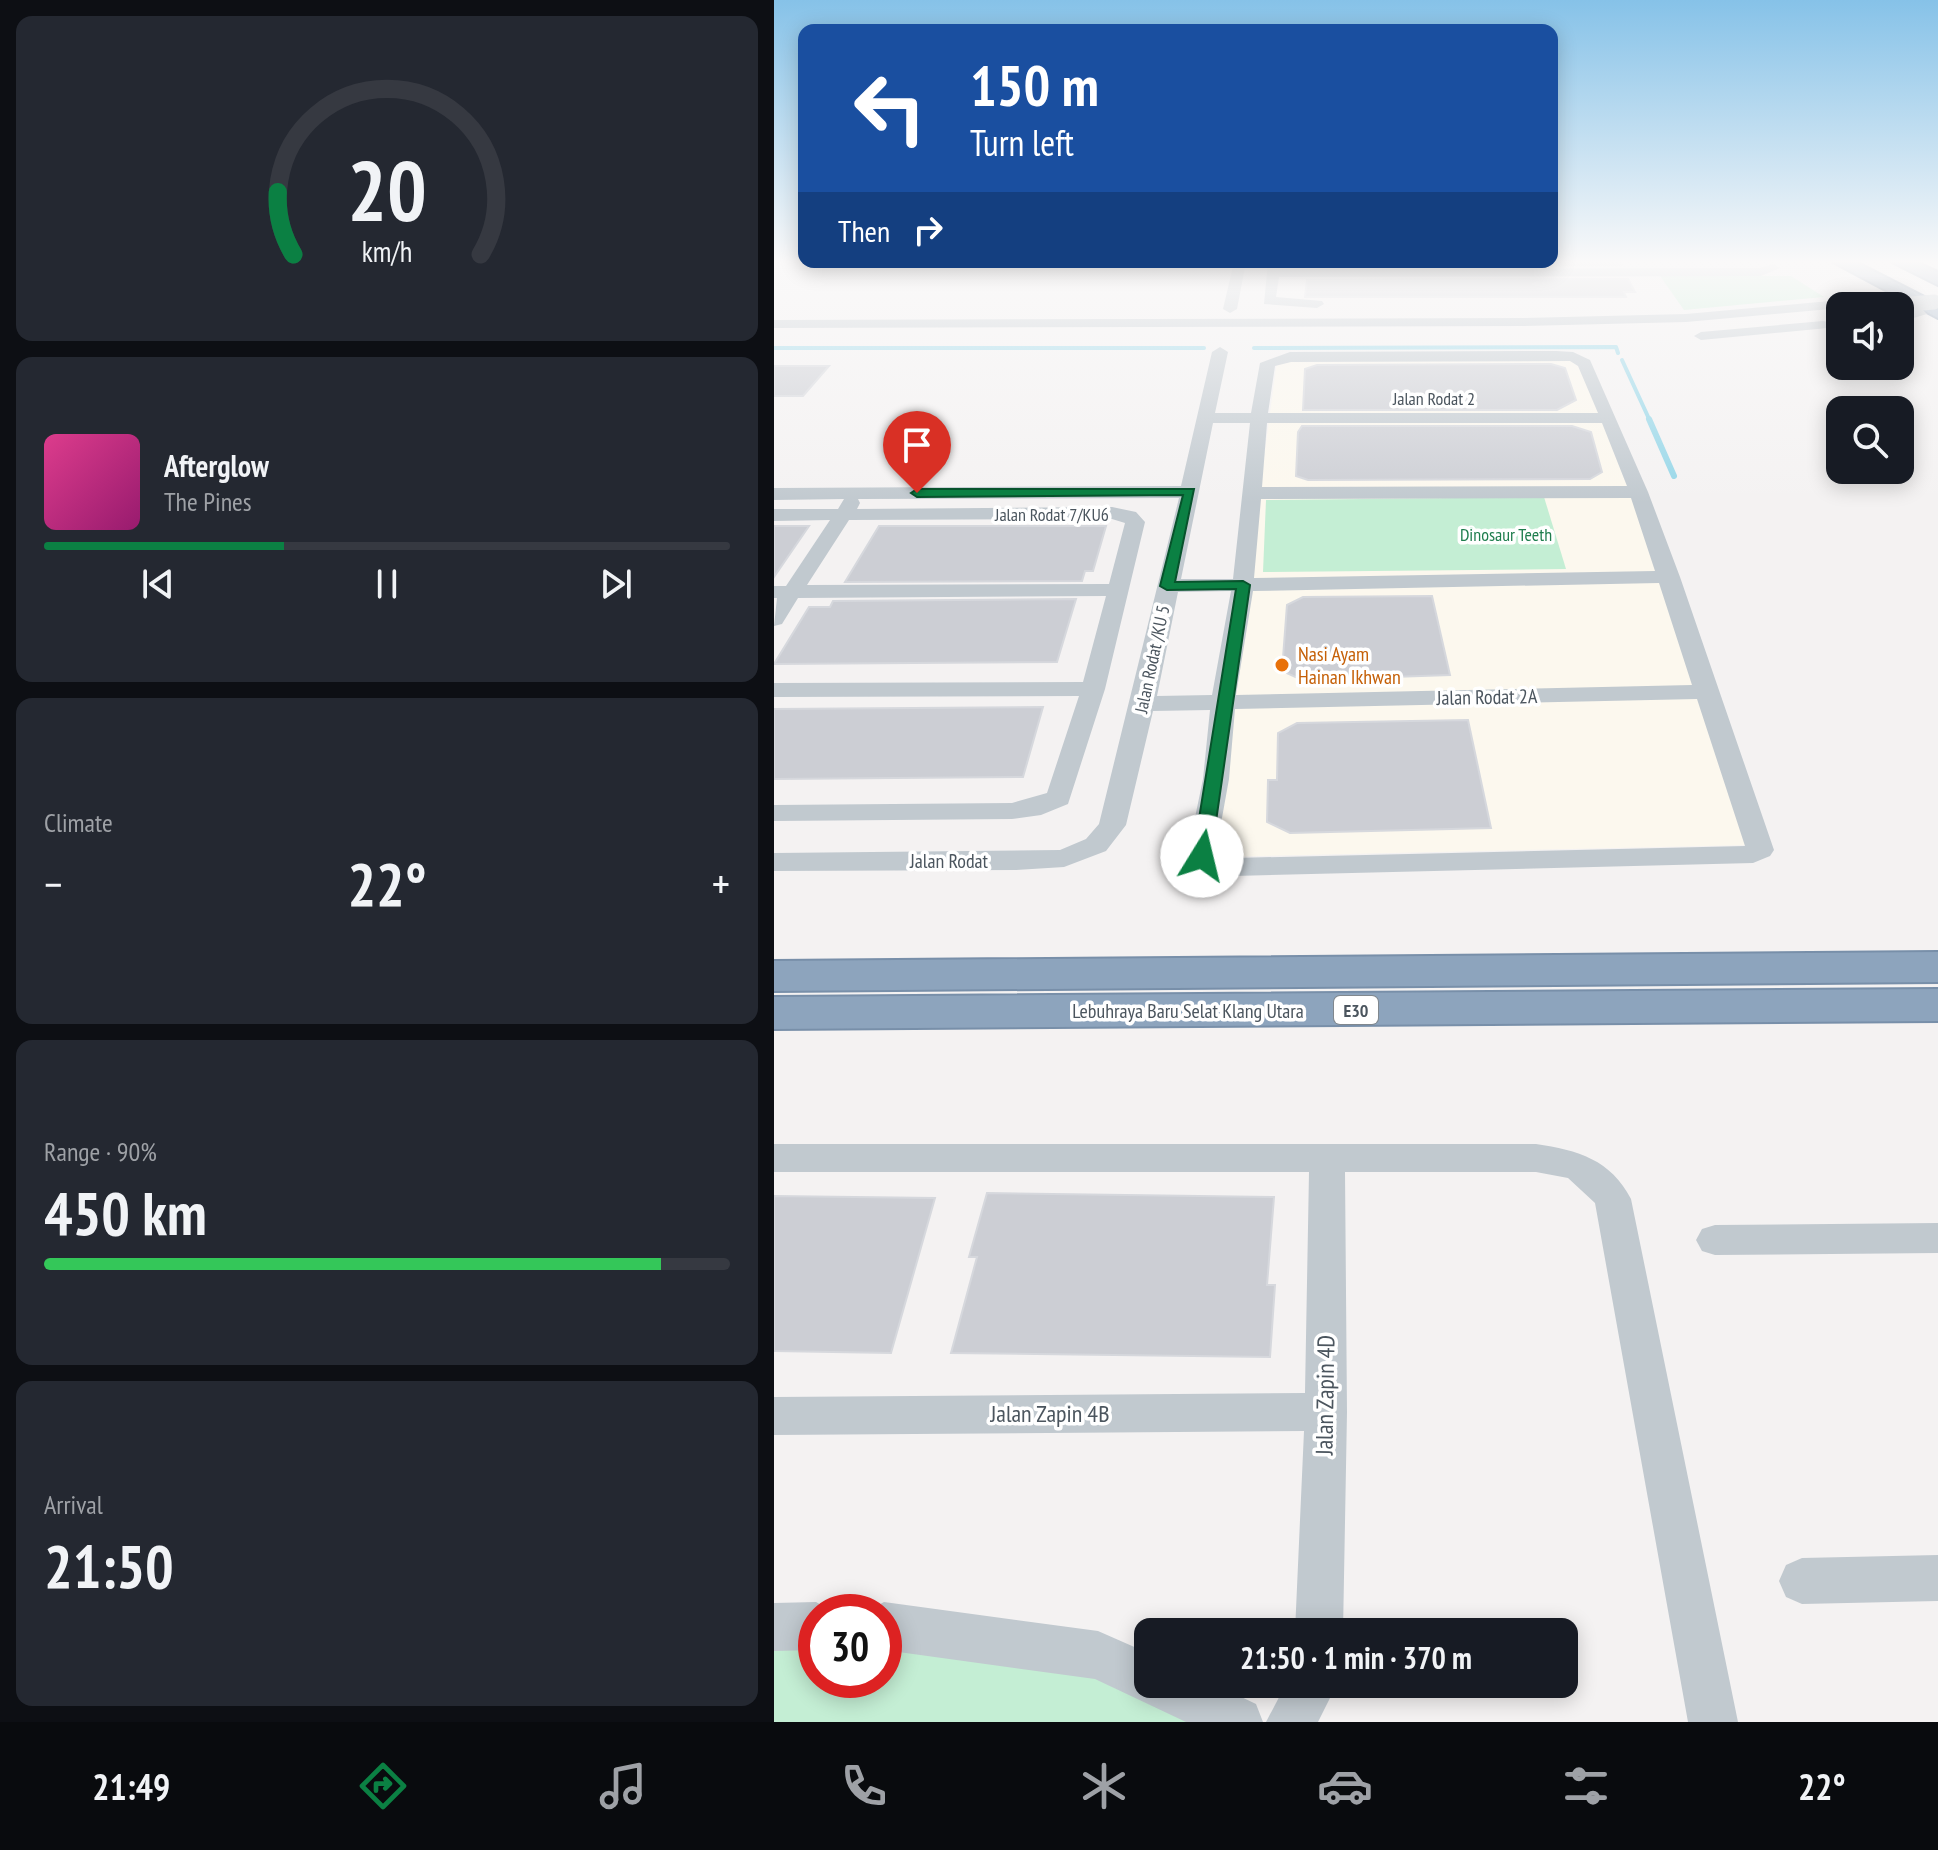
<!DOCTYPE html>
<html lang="en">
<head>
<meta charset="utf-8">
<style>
  body { margin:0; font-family:"PT Sans Narrow",sans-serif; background:#242831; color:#f1f3f6; height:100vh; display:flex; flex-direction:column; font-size:30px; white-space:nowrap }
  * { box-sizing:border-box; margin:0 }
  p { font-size:26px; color:#9ea1a6 }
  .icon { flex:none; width:44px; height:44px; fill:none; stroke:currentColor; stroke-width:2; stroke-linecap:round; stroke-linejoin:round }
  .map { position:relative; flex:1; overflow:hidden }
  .drawer { display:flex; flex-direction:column; gap:16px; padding:16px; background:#0d0f14; width:774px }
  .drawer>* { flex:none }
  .banner { position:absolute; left:24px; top:24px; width:760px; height:244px; border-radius:16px; box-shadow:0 4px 20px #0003; background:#1a4fa0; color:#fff; overflow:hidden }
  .tools { position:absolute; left:1052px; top:292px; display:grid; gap:16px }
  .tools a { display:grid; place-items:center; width:88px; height:88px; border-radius:16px; background:#171b24; box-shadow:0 4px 20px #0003; font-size:40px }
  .speed { position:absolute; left:24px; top:1594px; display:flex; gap:16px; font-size:40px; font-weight:700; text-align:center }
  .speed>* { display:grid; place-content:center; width:104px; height:104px; border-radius:50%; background:#171b24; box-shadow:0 4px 20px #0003; line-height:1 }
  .speed .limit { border:12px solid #d22; background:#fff; color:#111 }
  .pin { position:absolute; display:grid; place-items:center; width:68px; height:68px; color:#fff; margin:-82px -34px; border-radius:50% 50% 50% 0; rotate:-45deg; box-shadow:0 0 8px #0007 }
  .pin .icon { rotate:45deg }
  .me { position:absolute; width:88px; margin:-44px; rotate:9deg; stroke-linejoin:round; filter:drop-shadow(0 0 6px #0008) }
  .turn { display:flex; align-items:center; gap:28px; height:168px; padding:0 40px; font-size:36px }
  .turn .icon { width:104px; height:104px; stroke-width:2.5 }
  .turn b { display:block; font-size:56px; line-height:68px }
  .then { display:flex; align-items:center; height:76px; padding:0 40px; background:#0003; gap:16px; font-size:30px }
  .big { font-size:60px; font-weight:600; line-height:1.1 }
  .drawer .tile { flex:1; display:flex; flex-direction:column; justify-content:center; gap:12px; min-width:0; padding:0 28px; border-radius:16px; background:#242831 }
  .drawer .dial { align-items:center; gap:0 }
  .dial svg { height:208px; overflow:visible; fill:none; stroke:#363941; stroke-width:7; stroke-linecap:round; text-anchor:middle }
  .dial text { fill:#f1f3f6; stroke:none }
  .song { display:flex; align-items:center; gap:24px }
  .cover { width:96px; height:96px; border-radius:12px; background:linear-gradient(135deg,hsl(330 70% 55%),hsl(320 70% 35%)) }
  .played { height:8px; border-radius:4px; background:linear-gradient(90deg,#0b8043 35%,#363941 35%) }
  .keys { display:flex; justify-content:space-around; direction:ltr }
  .heat { display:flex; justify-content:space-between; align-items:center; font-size:44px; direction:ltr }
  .charge { height:12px; border-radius:6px; background:linear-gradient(90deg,#34c759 90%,#363941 0) }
  .trip { position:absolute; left:360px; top:1618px; width:444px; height:80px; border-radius:16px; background:#171b24; box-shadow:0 4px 20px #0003; font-weight:600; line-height:80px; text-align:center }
  .dock { display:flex; height:128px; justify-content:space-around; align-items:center; background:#090b0e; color:#9ea1a6 }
  .dock .icon { width:56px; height:56px }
  .dock .current { color:#0b8043 }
  .dock b { font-size:36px; color:#f1f3f6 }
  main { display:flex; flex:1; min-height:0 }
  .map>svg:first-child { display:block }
  .commercial { fill:#fcf8ee }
  .green { fill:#c4eed4 }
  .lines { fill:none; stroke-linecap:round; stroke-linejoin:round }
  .stream-far1 { stroke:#94d6e8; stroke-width:4 }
  .stream { stroke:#94d6e8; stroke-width:6 }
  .building { fill:#ccced4; stroke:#d6d8dd; stroke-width:2 }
  .highway-casing { stroke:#788fa9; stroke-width:4 }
  .minor { fill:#c1c9cf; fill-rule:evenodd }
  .highway { fill:#8da4bd; fill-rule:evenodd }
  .minor-bridge { stroke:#c1c9cf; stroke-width:15 }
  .route { fill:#0b8043; stroke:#07532c; stroke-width:2 }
  .food-dot { fill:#e8710a; stroke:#fff; stroke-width:3 }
  .labels { text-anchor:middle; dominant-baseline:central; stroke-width:7; stroke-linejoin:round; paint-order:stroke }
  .far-street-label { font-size:18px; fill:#4b555e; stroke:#fff }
  .far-park-label { font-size:18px; fill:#1e7d4d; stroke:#fff }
  .shield { fill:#fff; stroke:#81888e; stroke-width:2 }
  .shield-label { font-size:18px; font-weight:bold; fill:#4b555e }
  .food-label { font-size:20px; fill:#c56008; stroke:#fff; text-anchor:start }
  .street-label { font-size:20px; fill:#4b555e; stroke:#fff }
  .near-street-label { font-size:24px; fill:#4b555e; stroke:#fff }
</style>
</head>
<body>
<main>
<section class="drawer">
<div class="tile dial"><svg viewBox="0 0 100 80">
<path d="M14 69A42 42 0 1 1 86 69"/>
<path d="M14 69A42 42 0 0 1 8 45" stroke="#0b8043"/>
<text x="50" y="56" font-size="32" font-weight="700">20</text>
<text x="50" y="72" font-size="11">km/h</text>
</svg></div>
<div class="tile">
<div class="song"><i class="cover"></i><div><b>Afterglow</b><p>The Pines</p></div></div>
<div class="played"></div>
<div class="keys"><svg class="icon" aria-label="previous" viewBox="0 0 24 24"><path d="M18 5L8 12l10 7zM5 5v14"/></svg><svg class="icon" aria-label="pause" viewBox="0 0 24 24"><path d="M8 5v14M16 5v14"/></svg><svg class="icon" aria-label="next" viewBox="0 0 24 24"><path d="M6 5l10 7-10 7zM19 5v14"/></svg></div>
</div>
<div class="tile"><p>Climate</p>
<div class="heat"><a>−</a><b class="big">22°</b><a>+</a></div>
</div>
<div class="tile"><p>Range · 90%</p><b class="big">450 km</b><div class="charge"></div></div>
<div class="tile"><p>Arrival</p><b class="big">21:50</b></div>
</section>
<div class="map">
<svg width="1164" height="1722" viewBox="0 0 1164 1722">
  <rect width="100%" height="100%" fill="#f4f2f2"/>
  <path class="commercial" d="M795,359L806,364L891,585L977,845L442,857L437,851L503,361Z"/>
  <g class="green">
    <path d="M886,276H1017L1050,297L910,310Z"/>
    <path d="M770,497L792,569L489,572L492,500Z"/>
    <path d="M110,1640L320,1670L413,1722H0V1646L42,1642V1680H110Z"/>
  </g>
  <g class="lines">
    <g class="stream-far1">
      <path d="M0,348H430"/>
      <path d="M480,348L842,347L844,353"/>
      <path d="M848,360L876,421"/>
    </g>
    <path class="stream" d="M875,419L900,476"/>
  </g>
  <g class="building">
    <path d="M534,262H845L847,265L534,266Z"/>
    <path d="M854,279L861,292H850L852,297H531L533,280Z"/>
    <path d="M777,364L791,368L802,400L783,410H529L531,369L543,365Z"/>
    <path d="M0,366H55L29,396H0Z"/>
    <path d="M528,426H798L817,432L828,472L816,479L534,480L522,476L524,432Z"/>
    <path d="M0,526H35L0,577Z"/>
    <path d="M105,526H332L319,571H311L308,581L71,582Z"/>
    <path d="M658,596L676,675L528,680L508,671L513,605L529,597Z"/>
    <path d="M302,599L283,662L0,664L35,607H56L59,601Z"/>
    <path d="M269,707L249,777L0,779V709Z"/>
    <path d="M694,720L717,828L516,833L493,822L494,780H503L504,733L523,723Z"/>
    <path d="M213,1193L500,1197L493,1285H501L496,1357L177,1353L203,1257H195Z"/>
    <path d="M0,1196L161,1198L117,1353L0,1351Z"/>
  </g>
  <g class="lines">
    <g class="highway-casing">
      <g id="highway">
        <path d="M1059,262H1082L1164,304V318Z"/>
        <path d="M1118,262H1142L1164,272V285Z"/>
        <path d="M1164,952V982L0,991V961Z"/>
        <path d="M1164,989V1021L0,1029V997Z"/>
      </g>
    </g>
    <g class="minor">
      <path d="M460,262H472L463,309L456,313L449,309Z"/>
      <path d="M494,262H506V269L986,268L999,264L1006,268L987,276L505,277L502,297L548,301L550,304L543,308L490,304Z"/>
      <path d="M1111,296L1142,303L1153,314L1126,322V314L1135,312L1111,304L912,322L749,326L0,328V320L749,318L912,314Z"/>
      <path d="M1049,321L1054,322V328L927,340L920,336L927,332Z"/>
      <path d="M446,347L454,352L441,413H477L486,363L516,352L782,351L799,352L816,360L874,492L906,577L1000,850L996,856L979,863L460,876L422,866L414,851L429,779L436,710L379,711L352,825L332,851L290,867L242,870L0,871V853L286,850L312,839L325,824L405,498L84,499L86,503L83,509L338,507L362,512L371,522L331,689L294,804L267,815L238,819L0,821V805L238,803L273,793L305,696L0,697V683L309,682L332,596L24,598L8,624L0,626L3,598H0V586H12L56,520L0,521V509H64L70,499L0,500V488L407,486L438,352ZM796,361L804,366L824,413H494L501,366L517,362ZM439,423H476L459,579H407ZM493,423H828L853,486L488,487ZM857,498L881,571L480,578L487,499ZM338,519L351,523L335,584L33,585L75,520ZM885,583L918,685L462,695L479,591ZM457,591L438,695L383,696L404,592ZM923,699L971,846L460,858L442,851L455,779L461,709Z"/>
      <path d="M0,1144H762C804,1150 837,1160 857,1199L964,1722H914L821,1203L794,1178L762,1172H571L573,1412L569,1632H521L530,1431L0,1435V1397L531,1393L535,1172H0Z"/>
      <path d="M1164,1223V1253L941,1255L928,1251L922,1240L928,1229L941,1225Z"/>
      <path d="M1164,1555V1601L1028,1604L1012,1597L1005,1581L1012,1565L1028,1558Z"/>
      <path d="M42,1602L60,1612H42V1650L0,1651V1603Z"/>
      <path d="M110,1602L324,1631L374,1653V1684H440L482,1704L489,1722H412L321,1679L110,1650V1612H92Z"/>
      <path d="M512,1684H563L544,1722H492Z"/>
    </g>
    <use href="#highway" class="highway"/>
    <path class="minor-bridge" d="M1115,306L1160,302"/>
  </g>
  <linearGradient id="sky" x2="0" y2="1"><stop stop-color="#86c2e8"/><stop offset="0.52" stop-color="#faf9f9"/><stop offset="1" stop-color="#faf9f9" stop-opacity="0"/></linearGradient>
  <rect width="1164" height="503" fill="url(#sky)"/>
  <path class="route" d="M420,489L401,582L469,581L476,585L437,856L428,861L419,856L462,589L393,590L386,586L409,495L143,497L137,493L143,489Z"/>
  <circle class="food-dot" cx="508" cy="665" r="8"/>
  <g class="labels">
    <g class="far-street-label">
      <text x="660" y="398">Jalan Rodat 2</text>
      <text x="278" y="514">Jalan Rodat 7/KU6</text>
      <text transform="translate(378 659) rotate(-78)">Jalan Rodat /KU 5</text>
    </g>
    <g class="far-park-label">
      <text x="732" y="534">Dinosaur Teeth</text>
    </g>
    <rect class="shield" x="560" y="996" width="44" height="28" rx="6"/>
    <g class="shield-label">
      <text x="582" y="1010">E30</text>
    </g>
    <g class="food-label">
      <text x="524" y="654">Nasi Ayam<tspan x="524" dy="23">Hainan Ikhwan</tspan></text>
    </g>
    <g class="street-label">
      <text transform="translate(713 697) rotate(-1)">Jalan Rodat 2A</text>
      <text x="175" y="861">Jalan Rodat</text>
      <text x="414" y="1011">Lebuhraya Baru Selat Klang Utara</text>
    </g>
    <g class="near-street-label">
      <text transform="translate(551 1395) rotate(-89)">Jalan Zapin 4D</text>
      <text x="276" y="1413">Jalan Zapin 4B</text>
    </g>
  </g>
</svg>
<div class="tools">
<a><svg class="icon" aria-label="sound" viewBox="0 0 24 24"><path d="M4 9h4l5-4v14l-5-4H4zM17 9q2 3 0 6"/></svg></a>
<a><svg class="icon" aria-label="search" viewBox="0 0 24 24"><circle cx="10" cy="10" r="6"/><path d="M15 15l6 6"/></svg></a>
</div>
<div class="speed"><div class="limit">30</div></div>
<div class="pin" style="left:143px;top:493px;background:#d93025"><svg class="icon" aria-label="arrive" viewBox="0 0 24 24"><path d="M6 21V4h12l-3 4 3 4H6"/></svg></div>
<svg class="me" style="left:428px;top:856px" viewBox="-20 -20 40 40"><circle r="19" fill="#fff"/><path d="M0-13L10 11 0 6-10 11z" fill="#0b8043"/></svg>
<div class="trip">21:50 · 1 min · 370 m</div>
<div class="banner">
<div class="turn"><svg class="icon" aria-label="left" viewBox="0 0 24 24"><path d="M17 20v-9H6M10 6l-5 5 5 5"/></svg><div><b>150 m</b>Turn left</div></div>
<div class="then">Then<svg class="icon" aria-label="right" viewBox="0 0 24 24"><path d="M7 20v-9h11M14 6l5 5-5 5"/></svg></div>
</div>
</div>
</main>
<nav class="dock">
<b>21:49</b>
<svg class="icon current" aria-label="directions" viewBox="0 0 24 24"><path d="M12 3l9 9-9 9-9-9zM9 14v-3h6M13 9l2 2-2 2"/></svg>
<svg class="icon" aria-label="music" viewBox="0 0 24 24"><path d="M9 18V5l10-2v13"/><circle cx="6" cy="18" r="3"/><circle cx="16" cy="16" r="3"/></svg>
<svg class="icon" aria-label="phone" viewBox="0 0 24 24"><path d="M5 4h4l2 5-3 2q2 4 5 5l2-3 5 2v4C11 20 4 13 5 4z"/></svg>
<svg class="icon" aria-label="climate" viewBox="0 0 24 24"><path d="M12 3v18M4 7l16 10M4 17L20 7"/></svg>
<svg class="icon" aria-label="car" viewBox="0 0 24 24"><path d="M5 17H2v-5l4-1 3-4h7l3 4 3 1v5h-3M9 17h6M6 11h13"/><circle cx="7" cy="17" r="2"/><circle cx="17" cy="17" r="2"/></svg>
<svg class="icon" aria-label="filters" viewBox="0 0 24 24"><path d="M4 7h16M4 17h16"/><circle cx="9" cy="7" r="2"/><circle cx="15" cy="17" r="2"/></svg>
<b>22°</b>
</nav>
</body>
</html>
